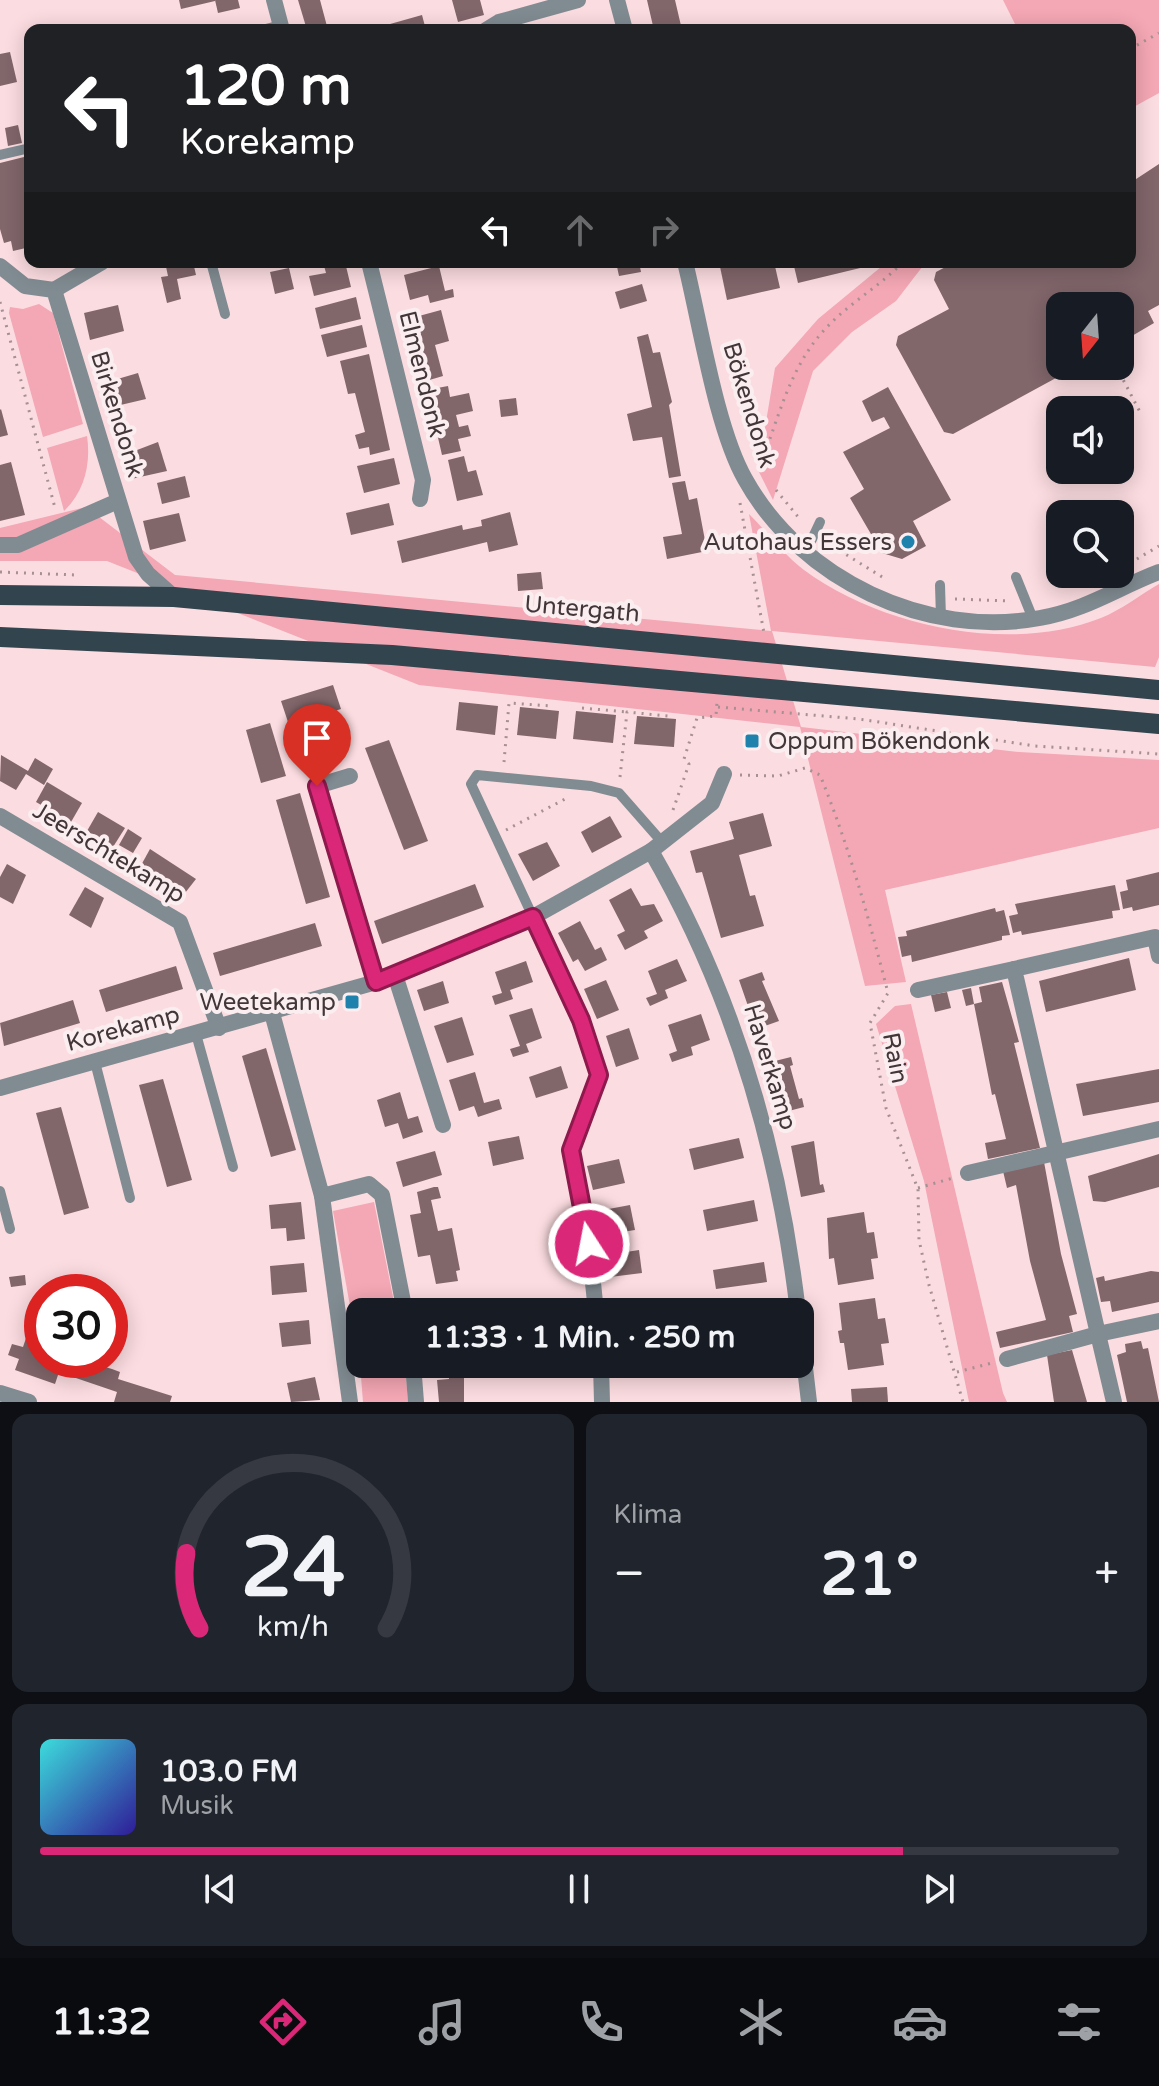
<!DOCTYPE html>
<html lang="de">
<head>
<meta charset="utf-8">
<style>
  body { margin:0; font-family:"Varela Round",sans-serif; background:#20242c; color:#f1f3f6; height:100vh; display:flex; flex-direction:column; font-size:30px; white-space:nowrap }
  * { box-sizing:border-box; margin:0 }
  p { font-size:26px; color:#9ea1a6 }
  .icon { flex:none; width:44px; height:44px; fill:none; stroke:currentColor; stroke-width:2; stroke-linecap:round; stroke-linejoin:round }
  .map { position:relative; height:1402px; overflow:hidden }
  .details { display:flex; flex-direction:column; gap:12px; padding:12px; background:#0d0f14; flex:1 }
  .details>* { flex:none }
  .guide { position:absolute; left:24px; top:24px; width:1112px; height:244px; border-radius:16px; box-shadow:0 4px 20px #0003; background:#202124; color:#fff; overflow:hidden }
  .needle { width:52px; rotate:197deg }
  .controls { position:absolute; left:1046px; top:292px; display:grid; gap:16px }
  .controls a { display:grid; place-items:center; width:88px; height:88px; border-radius:16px; background:#171b24; box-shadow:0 4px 20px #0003; font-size:40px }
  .speed { position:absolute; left:24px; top:1274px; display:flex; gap:16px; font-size:40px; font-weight:700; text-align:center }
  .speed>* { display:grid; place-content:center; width:104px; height:104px; border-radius:50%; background:#171b24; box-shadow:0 4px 20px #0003; line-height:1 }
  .speed .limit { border:12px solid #d22; background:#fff; color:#111 }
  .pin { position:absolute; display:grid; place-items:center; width:68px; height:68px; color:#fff; margin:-82px -34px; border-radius:50% 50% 50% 0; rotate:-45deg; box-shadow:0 0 8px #0007 }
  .pin .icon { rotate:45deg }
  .me { position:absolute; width:88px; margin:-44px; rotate:349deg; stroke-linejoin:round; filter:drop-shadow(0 0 6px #0008) }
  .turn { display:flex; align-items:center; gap:28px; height:168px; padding:0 24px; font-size:36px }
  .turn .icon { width:104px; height:104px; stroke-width:2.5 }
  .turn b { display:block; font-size:56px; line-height:68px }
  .lanes { display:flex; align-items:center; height:76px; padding:0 24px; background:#0003; justify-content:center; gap:40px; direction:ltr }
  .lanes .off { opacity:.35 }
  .big { font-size:60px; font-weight:700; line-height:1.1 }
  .details .tile { flex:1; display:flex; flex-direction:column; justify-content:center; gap:12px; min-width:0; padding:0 28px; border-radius:16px; background:#20242c }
  .details .dial { align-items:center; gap:0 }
  .dial svg { height:208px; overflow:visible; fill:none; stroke:#363941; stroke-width:7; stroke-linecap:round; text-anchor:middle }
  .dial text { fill:#f1f3f6; stroke:none }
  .song { display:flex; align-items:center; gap:24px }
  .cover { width:96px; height:96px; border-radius:12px; background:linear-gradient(135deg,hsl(180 70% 55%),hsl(250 70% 35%)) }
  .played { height:8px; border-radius:4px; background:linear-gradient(90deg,#db2777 80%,#363941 80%) }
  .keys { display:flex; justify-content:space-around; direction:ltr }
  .heat { display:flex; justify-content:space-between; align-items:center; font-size:44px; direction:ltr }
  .details .tiles { flex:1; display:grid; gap:12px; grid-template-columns:1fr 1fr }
  .tile:last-child { grid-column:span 2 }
  .trip { position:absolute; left:346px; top:1298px; width:468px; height:80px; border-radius:16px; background:#171b24; box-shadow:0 4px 20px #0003; font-weight:700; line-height:80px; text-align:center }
  .tabs { display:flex; height:128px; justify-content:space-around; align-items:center; background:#090b0e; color:#9ea1a6 }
  .tabs .icon { width:56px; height:56px }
  .tabs .current { color:#db2777 }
  .tabs b { font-size:36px; color:#f1f3f6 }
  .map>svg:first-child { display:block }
  .green { fill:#f4a7b4 }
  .building { fill:#81666a }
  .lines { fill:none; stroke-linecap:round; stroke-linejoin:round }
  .path { stroke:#a69093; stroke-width:3; stroke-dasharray:2 6; stroke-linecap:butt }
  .service { stroke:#818c92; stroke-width:10 }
  .minor { stroke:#818c92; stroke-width:16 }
  .primary { stroke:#32444e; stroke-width:20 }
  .route-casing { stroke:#8e194d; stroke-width:20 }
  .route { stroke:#db2777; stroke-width:14 }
  .poi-dot { fill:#1e82ad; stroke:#fbeef0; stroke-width:3 }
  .labels { text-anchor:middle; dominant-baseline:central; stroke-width:8; stroke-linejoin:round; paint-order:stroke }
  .street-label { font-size:24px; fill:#423638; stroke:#fbeef0 }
  .poi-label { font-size:24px; fill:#423638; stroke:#fbeef0; text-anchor:end }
</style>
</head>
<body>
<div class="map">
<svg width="1159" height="1402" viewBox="0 0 1159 1402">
  <rect width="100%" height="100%" fill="#fbdce0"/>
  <g class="green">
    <path d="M1003,0H1159V93L1130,109V30H1018Z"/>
    <path d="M887,262H926L896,301L852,332L813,371L773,500L758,470L775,368L818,319Z"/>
    <path d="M39,304L53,313L83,424L43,437L9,313L10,307L23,309Z"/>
    <path d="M87,436C91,463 85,491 64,511L47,448Z"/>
    <path d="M86,507L175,575L771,631L749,514C767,532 784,555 804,570C881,627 1010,654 1101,618C1121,610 1140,595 1159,584V657L1155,667L772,631L801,727L1019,752L1159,760V828L885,890L906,982L865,986L800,727L419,685L107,561H0V528Z"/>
    <path d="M911,1004L1003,1393L1007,1402H969L924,1181L876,1024L895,1006Z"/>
    <path d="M374,1202L396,1312H360V1362L333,1211Z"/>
    <path d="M360,1364H405L408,1402H363Z"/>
  </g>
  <g class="building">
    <path d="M179,0H215V1L181,9Z"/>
    <path d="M215,0H238L240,8L218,13Z"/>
    <path d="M298,0H320L328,30H307Z"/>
    <path d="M452,0H480L484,15L458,22Z"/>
    <path d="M647,0H675L682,30H643L653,26Z"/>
    <path d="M422,15L426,30H384L383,26Z"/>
    <path d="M10,52L17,82L0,86V54Z"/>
    <path d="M18,125L22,143L8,146L5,128Z"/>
    <path d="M24,157L30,182V247L13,251L11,241L4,243L0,229V163Z"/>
    <path d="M1159,164V305L1148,311L1154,323L1120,343V306H1060V366H1078L953,434L944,432L896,345L898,336L949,309L934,280L936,272L955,262H1130V183Z"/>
    <path d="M165,262H193L196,275L177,279L181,299L167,303L161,277L168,276Z"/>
    <path d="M323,262H345L351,287L314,296L309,276L326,273Z"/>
    <path d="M616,262H639L641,272L619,276Z"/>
    <path d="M719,262H774L780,288L727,300Z"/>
    <path d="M793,262H880L881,263L798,283Z"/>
    <path d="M439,266L445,291L453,289L454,297L430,303L428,295L410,300L404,275Z"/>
    <path d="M289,268L294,289L275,294L270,272Z"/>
    <path d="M642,284L647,301L620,309L615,292Z"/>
    <path d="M356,297L361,319L320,329L315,308Z"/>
    <path d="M118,305L124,331L90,340L84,313Z"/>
    <path d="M441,310L449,341L435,345L443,376L426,381L408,319Z"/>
    <path d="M362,325L367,347L327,357L321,335Z"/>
    <path d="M648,334L653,353L660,352L672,402L669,405L681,476L669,478L662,437L633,441L627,414L652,407L637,337Z"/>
    <path d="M369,354L390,450L370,455L369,447L359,449L355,435L365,432L355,393L348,394L340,361Z"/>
    <path d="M138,373L146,399L112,407L104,383Z"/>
    <path d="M448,386L450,397L469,393L473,411L456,415L459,427L468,425L471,436L458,439L461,451L442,455L427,390Z"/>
    <path d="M888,387L951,500L913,521L926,546L902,559L882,553L850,498L864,489L843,452L890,428L884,417L872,422L862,401Z"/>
    <path d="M516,398L518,415L501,417L499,400Z"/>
    <path d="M1,409L8,435L0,437V410Z"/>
    <path d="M158,442L167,471L131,479L124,455Z"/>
    <path d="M464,456L468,472L476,470L483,495L457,501L448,460Z"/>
    <path d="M394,458L400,484L364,493L357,466Z"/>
    <path d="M11,462L25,515L0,521V465Z"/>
    <path d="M185,476L190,497L162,504L157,483Z"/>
    <path d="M685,481L689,500L697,498L707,551L667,559L663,537L682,534L672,483Z"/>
    <path d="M389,503L394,525L351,535L346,513Z"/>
    <path d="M510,512L518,545L489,552L487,542L402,563L397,541L462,525L463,530L482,526L481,520Z"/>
    <path d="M179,513L186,541L150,550L143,521Z"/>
    <path d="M541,572L543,589L518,591L517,574Z"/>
    <path d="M333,685L341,709L289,725L281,701Z"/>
    <path d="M459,702L498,706L495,735L456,730Z"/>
    <path d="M520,707L559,711L556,739L517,735Z"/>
    <path d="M576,711L616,715L613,743L573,739Z"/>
    <path d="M637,716L676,719L674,747L634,744Z"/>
    <path d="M270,723L286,776L261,783L246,730Z"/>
    <path d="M389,740L428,841L404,850L365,748Z"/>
    <path d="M1,755L28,771L35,758L53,769L44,785L26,774L16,790L0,781Z"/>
    <path d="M47,782L82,803L71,822L36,802Z"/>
    <path d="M300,793L330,897L306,904L276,800Z"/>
    <path d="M98,812L125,828L113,847L87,831Z"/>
    <path d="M763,813L772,846L739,855L750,896L755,895L764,926L721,938L702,872L696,873L690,851L734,839L729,822Z"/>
    <path d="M610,816L622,837L592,853L581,832Z"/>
    <path d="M128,829L142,838L133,853L119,845Z"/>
    <path d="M547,842L560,866L533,881L518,854Z"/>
    <path d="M150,849L196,879L185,893L139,869Z"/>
    <path d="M7,864L26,875L13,904L0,897V877Z"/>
    <path d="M1159,872V905L1133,911L1132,907L1123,909L1120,892L1128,890L1126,880Z"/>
    <path d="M475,884L484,907L382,944L374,921Z"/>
    <path d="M1115,885L1120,910L1112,911L1113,918L1022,935L1021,931L1013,933L1009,916L1018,914L1015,904Z"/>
    <path d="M85,887L104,898L91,928L69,915Z"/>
    <path d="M631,888L641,906L654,904L663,921L644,931L648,938L625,950L617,935L625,931L609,900Z"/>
    <path d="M995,908L996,912L1004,910L1010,935L1002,936V940L912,962L911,955L902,957L898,937L907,936L906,931Z"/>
    <path d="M580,921L595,950L601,947L607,960L585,971L578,959L573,962L558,933Z"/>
    <path d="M315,923L322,946L220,976L213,953Z"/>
    <path d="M1129,958L1136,990L1046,1012L1039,981Z"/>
    <path d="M677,959L687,981L665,990L668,998L650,1006L646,998L657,994L648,971Z"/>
    <path d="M526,961L533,982L510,990L513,999L495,1005L492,996L502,993L495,972Z"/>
    <path d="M176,966L183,989L106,1012L99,990Z"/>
    <path d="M762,972L765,980L762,981L779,1021L756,1029L739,980Z"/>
    <path d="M606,980L619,1010L597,1019L584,989Z"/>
    <path d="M443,981L449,1003L424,1011L417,990Z"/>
    <path d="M1002,982L1019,1042L1014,1043L1040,1148L988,1159L985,1143L1006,1139L995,1094L992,1095L974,1004L982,1002L979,987Z"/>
    <path d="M971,988L974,1004L966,1006L962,990Z"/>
    <path d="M947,992L951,1008L935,1012L931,995Z"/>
    <path d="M73,1000L80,1023L4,1046L0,1023Z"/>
    <path d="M532,1008L542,1038L526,1044L529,1052L513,1057L510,1049L520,1046L509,1015Z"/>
    <path d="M701,1014L710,1040L691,1047L693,1055L672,1062L669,1054L677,1051L668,1025Z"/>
    <path d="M462,1017L474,1055L447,1063L434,1026Z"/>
    <path d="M629,1028L639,1059L616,1067L606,1036Z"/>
    <path d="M266,1048L296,1150L271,1157L242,1056Z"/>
    <path d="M791,1057L793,1065L790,1066L799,1099L802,1098L804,1107L781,1113L767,1063Z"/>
    <path d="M561,1066L568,1088L536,1098L529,1077Z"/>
    <path d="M1159,1069V1102L1083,1116L1076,1084Z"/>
    <path d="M475,1072L484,1103L499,1099L502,1109L478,1117L474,1106L459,1111L449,1080Z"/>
    <path d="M163,1079L192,1180L167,1187L139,1085Z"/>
    <path d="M400,1092L408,1119L418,1116L423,1132L403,1139L398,1123L385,1127L377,1100Z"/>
    <path d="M61,1107L89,1208L64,1215L36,1113Z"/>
    <path d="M519,1136L524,1159L493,1166L488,1142Z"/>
    <path d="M739,1138L744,1158L694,1170L689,1149Z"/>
    <path d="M814,1141L820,1185L823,1184L825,1192L801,1197L791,1146Z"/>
    <path d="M435,1151L442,1175L403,1187L396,1162Z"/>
    <path d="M1159,1154V1187L1105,1202L1093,1201L1088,1176Z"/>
    <path d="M619,1159L625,1183L593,1190L587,1166Z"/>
    <path d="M1044,1162L1061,1254L1077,1314L1069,1316L1073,1332L1000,1348L996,1332L1046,1320L1030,1261L1016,1185L1007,1188L1003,1171Z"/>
    <path d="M434,1187H438L441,1198L431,1200L438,1231L452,1228L460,1270L456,1271L458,1281L436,1284L430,1255L418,1257L410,1215L421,1213L417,1192Z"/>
    <path d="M754,1200L758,1221L707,1231L703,1210Z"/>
    <path d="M301,1202L305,1239L287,1241L286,1228L271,1229L269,1205Z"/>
    <path d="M630,1205L635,1230L603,1235L598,1211Z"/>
    <path d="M864,1212L867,1233L874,1232L878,1258L871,1259L874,1279L838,1285L834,1258L829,1259L827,1218Z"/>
    <path d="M639,1250L642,1273L610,1277L607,1255Z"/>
    <path d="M764,1262L767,1282L716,1289L713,1270Z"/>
    <path d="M304,1263L307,1292L272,1295L270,1266Z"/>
    <path d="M1151,1271L1159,1272V1302L1112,1312L1110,1301L1101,1302L1096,1278L1104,1276L1105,1281Z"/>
    <path d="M25,1275L26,1285L11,1287L9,1277Z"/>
    <path d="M875,1298L878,1319L885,1318L889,1343L881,1344L884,1365L848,1370L844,1343H840L838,1331L842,1330L839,1303Z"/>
    <path d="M646,1302L647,1312H614V1305Z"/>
    <path d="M309,1320L311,1344L282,1347L279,1323Z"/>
    <path d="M26,1338L42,1344V1360L73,1364L75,1360H82L112,1369L120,1372L118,1379L172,1396L170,1402H114L117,1392L70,1376L59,1372L55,1384L15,1370L19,1359L8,1355L12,1344L23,1347Z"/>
    <path d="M1141,1341L1143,1349L1148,1348L1159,1402H1127L1117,1355L1126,1352L1125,1344Z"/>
    <path d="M1072,1350L1087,1402H1054L1047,1355Z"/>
    <path d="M448,1364H464V1402H439L437,1380L449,1379Z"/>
    <path d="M618,1364H651V1372L619,1373Z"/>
    <path d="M717,1364H745V1367L718,1369Z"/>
    <path d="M315,1377L320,1400L291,1402L287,1383Z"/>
    <path d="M887,1387L888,1402H852L851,1389Z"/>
  </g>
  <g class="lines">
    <g class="path">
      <path d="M1130,49L1159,33"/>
      <path d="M0,302L55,508"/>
      <path d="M1116,366L1140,412"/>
      <path d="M759,469C779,418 789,366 828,326C851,302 880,286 903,262"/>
      <path d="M776,490L799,518"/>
      <path d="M740,503L764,633"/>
      <path d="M826,542L887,580"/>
      <path d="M1130,563L1159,546"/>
      <path d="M0,572L76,575"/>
      <path d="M955,599L1011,601"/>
      <path d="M718,707L859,719L1035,746L1159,754"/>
      <path d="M582,708L627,712"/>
      <path d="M504,762L509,703L551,706"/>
      <path d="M740,775L778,776L805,768L820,775C849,846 869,919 888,993L870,1023L886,1108L918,1189L919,1240L929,1285L963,1402"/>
      <path d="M620,777L627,712L668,716"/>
      <path d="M673,810L689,764L684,759L697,718L716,716L717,702"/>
      <path d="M506,830L567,798"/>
      <path d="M918,1188L953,1178"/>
      <path d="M957,1372L992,1363"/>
    </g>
    <g class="service">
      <path d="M262,30L281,25"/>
      <path d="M0,155L30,148"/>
      <path d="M211,262L225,314"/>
      <path d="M806,552L820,522"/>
      <path d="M1016,577L1033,619"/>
      <path d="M940,585L941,618"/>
      <path d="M533,917L471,784L477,775L591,786L619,793L662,842"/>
      <path d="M196,1034L233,1167"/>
      <path d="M95,1062L130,1198"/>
      <path d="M0,1191L10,1229"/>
    </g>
    <g class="minor">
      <path d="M274,0L282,30"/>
      <path d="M617,0L625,30"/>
      <path d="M486,30L499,22L578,0"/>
      <path d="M369,262L423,480L420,499"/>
      <path d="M685,262C700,322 716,428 745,479C801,580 927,639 1040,618C1086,610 1117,588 1159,572"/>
      <path d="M0,266L25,286L54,290L136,557L148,574L174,597"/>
      <path d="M54,290L102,262"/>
      <path d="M0,545H18L118,501"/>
      <path d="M350,776L317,786L376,982"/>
      <path d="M0,816L180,922L219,1028"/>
      <path d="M651,851C733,993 779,1149 798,1312"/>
      <path d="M533,917L581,1020L599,1075L571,1150L589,1244L596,1312"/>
      <path d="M1159,956L1155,937L1014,969L1098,1334L1159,1321"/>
      <path d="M395,975L443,1125"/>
      <path d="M918,990L1014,969"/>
      <path d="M272,1013L322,1196L369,1184L382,1195L405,1312"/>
      <path d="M0,1088L376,982L533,917L651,851L712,803L724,774"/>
      <path d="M968,1173L1159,1129"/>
      <path d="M322,1196L350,1402"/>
      <path d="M800,1325L809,1402"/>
      <path d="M1007,1359L1098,1334L1114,1402"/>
      <path d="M413,1364L416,1402"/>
      <path d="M601,1364L602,1402"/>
      <path d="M0,1393L29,1402"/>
    </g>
    <g class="primary">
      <path d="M0,595L174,597L1159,690"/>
      <path d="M0,637L392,655L1159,724"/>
    </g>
  </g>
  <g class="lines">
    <g class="route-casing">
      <path id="route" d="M317,786L376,982L533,917L581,1020L599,1075L571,1150L589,1244"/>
    </g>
    <use href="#route" class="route"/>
  </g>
  <g class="poi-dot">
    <circle cx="908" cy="542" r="8"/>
    <rect x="744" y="733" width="16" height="16" rx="4"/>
    <rect x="344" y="994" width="16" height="16" rx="4"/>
  </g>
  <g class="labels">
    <g class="street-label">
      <text transform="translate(422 374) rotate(76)">Elmendonk</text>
      <text transform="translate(749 405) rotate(73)">Bökendonk</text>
      <text transform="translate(117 414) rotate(73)">Birkendonk</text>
      <text transform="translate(582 609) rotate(5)">Untergath</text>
      <text transform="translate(109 853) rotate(31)">Jeerschtekamp</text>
      <text transform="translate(123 1029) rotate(-15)">Korekamp</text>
      <text transform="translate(895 1058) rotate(79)">Rain</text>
      <text transform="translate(770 1067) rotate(73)">Haverkamp</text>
    </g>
    <g class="poi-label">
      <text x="892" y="542">Autohaus Essers</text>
      <text x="768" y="741" text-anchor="start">Oppum Bökendonk</text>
      <text x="336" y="1002">Weetekamp</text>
    </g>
  </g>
</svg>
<div class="controls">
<a><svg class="needle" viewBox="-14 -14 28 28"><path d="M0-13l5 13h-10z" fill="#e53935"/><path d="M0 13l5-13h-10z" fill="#9ea1a6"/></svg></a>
<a><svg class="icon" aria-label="sound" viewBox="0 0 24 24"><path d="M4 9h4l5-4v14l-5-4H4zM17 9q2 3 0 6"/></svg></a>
<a><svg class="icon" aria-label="search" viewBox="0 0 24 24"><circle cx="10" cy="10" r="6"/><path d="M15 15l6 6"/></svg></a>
</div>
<div class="speed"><div class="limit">30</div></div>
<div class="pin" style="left:317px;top:786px;background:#d93025"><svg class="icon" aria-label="arrive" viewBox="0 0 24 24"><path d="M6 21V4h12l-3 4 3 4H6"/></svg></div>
<svg class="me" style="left:589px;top:1244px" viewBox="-20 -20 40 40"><circle r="17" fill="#db2777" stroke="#fff" stroke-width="3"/><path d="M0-11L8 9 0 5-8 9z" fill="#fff"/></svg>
<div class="trip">11:33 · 1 Min. · 250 m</div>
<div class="guide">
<div class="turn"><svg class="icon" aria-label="left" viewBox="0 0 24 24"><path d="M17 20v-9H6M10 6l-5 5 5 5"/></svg><div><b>120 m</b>Korekamp</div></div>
<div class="lanes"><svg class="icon" aria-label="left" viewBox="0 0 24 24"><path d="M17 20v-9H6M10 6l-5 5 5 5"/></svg><svg class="icon off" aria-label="ahead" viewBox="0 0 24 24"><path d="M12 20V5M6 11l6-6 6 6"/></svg><svg class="icon off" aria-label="right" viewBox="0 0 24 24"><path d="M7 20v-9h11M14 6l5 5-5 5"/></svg></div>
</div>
</div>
<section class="details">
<div class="tiles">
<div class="tile dial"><svg viewBox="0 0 100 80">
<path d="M14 69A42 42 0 1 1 86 69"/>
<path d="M14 69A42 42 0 0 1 9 40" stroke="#db2777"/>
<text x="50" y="56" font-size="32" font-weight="700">24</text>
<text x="50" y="72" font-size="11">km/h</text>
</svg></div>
<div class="tile"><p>Klima</p>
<div class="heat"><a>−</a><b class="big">21°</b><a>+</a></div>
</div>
<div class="tile">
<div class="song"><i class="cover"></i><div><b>103.0 FM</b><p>Musik</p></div></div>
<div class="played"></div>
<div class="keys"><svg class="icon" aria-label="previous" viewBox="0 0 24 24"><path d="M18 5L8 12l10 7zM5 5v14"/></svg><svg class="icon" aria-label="pause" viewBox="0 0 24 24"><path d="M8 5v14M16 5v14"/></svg><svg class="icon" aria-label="next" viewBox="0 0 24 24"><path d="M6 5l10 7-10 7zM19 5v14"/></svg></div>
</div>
</div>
</section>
<nav class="tabs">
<b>11:32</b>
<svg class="icon current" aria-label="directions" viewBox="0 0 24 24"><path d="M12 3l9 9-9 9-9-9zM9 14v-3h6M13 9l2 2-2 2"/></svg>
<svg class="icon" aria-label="music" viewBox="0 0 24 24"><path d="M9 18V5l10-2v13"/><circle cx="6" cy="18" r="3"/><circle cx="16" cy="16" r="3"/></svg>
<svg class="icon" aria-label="phone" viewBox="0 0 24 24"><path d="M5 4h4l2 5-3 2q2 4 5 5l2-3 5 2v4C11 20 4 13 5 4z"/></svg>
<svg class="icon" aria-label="climate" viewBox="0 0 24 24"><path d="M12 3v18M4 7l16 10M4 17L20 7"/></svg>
<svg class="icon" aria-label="car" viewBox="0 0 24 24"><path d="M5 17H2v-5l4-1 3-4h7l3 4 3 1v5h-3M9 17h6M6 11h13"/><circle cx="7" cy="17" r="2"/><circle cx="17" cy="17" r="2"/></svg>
<svg class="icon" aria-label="filters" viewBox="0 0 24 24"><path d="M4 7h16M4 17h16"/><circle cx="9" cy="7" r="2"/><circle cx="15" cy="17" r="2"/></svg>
</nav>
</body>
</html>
